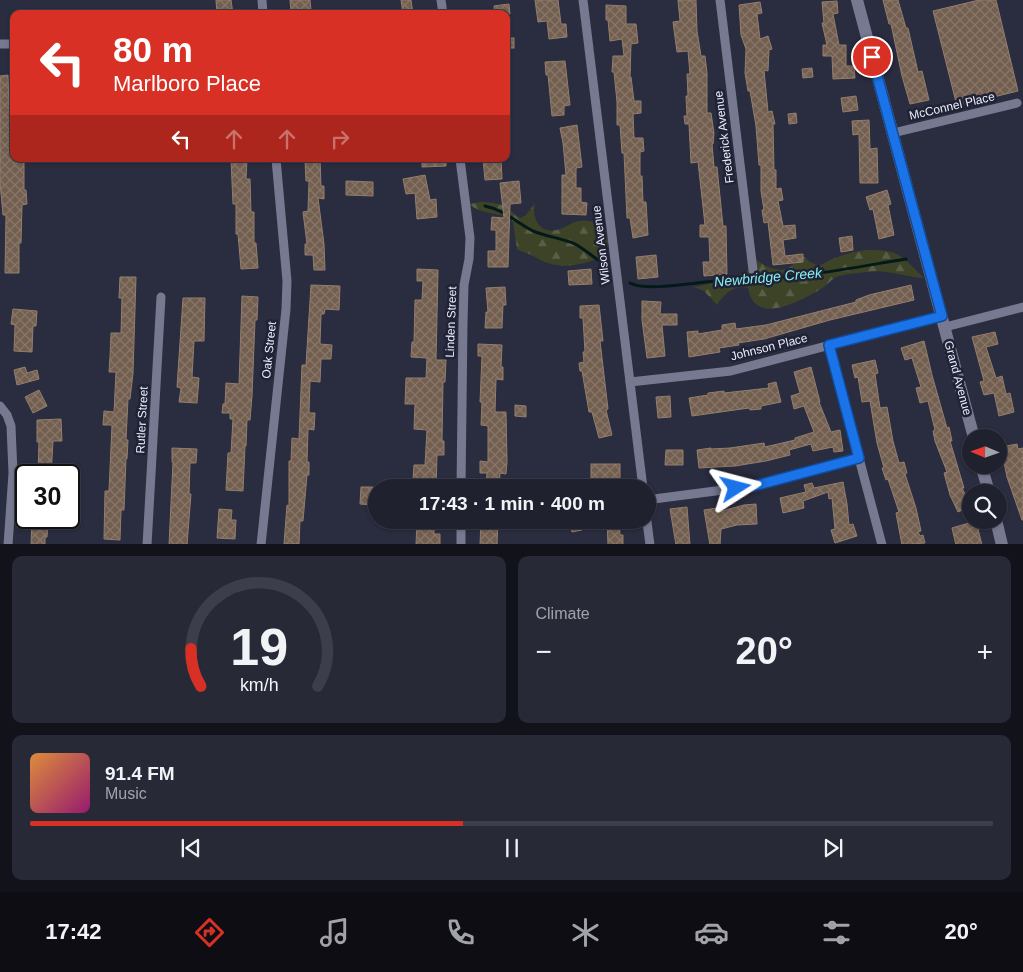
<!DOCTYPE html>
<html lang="en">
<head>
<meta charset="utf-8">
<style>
  body { margin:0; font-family:Helvetica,sans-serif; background:#282937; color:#f1f3f6; height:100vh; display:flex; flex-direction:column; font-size:19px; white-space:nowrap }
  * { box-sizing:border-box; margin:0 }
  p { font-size:16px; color:#a2a3aa }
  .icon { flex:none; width:28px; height:28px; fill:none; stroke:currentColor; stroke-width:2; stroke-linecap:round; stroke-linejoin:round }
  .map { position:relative; height:544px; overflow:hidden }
  .drawer { display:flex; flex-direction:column; gap:12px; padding:12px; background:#12121a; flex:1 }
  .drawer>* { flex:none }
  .guide { position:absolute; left:10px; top:10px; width:500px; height:152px; border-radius:10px; box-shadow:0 1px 4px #0004,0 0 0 1px #3d3e4b; background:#d93025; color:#fff; overflow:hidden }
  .needle { width:32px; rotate:272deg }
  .tools { position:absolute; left:962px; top:429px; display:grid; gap:10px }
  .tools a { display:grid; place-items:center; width:45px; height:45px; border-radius:50%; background:#20212f; box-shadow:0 1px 4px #0004,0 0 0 1px #3d3e4b; font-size:25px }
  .speed { position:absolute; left:15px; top:464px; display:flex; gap:10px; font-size:25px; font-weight:700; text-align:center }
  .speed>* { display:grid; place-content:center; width:65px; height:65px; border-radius:50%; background:#20212f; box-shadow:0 1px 4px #0004,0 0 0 1px #3d3e4b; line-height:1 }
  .speed .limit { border:2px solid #111; border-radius:8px; background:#fff; color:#111 }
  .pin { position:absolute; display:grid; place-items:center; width:42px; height:42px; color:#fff; margin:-21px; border:2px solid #fff; border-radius:50%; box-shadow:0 1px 5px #0007 }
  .me { position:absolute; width:55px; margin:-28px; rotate:81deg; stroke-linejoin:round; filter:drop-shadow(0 0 4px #0008) }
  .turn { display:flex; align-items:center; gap:18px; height:105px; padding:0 20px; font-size:22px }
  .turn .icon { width:65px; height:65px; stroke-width:2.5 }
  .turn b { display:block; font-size:35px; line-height:42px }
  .lanes { display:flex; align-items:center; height:48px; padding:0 20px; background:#0003; justify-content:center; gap:25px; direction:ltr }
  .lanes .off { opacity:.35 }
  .big { font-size:38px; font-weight:800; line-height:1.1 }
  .drawer .widget { flex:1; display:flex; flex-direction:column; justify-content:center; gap:8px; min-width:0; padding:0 18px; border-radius:10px; background:#282937 }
  .drawer .dial { align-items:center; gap:0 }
  .dial svg { height:130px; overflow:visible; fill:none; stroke:#3d3e4b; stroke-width:7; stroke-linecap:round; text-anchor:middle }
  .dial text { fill:#f1f3f6; stroke:none }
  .song { display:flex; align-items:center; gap:15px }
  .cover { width:60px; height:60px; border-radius:8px; background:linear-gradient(135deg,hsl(30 70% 55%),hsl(320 70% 35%)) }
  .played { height:5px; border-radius:2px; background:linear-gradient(90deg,#d93025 45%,#3d3e4b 45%) }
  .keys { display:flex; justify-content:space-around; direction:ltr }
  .heat { display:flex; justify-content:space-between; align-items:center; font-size:28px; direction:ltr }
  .drawer .tiles { flex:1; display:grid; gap:12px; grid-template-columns:1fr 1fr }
  .widget:last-child { grid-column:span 2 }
  .trip { position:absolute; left:368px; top:479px; width:288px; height:50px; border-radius:25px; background:#20212f; box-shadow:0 1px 4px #0004,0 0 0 1px #3d3e4b; font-weight:800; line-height:50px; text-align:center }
  .dock { display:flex; height:80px; justify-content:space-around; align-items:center; background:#0d0d13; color:#a2a3aa }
  .dock .icon { width:35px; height:35px }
  .dock .current { color:#d93025 }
  .dock b { font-size:22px; color:#f1f3f6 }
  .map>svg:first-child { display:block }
  .forest { fill:url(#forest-firs) }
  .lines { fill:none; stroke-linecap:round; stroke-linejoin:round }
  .stream { stroke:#04191a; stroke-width:3 }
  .building { fill:url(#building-cross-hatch); stroke:#937e6d }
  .street { stroke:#767990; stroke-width:9 }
  .secondary { stroke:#767990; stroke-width:12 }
  .route-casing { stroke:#114b97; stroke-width:12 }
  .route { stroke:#1a73e8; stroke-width:9 }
  .labels { text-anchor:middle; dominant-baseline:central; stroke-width:5; stroke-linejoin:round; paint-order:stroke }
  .street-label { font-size:12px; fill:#ebedfa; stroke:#202235 }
  .water-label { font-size:14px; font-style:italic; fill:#87f1f2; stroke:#202235 }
</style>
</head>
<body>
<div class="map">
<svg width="1023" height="545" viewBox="0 0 1023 545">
  <defs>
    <pattern id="forest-firs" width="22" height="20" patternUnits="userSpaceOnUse" patternTransform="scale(1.25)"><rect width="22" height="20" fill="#3d4327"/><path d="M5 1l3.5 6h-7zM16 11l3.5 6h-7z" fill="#595e47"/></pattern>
    <pattern id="building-cross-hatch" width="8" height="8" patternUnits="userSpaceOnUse" patternTransform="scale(1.25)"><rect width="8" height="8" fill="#735f4f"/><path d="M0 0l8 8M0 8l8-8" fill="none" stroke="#877669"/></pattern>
  </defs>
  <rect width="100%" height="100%" fill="#2a2c3f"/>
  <g class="forest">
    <path d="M481,202C491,202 502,203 510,210C515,214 515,216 521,218L526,215L535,203C531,220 541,236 560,229C567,227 571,222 579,221C587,220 594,221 602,225C605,231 610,239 608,247C604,262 569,268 556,265C547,264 539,259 531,255C526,252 522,253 517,249L513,222L511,218C496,212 482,215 469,204Z"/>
    <path d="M865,250C900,249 901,256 924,278C905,277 886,269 867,272C857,273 845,274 836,277C831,280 826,286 821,289C800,301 755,327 748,288C735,284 724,294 717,305L704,291L694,287C705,285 740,277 748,270C751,267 753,262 755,259C764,266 785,277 794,263C796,260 797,255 798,252L810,262L819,266C833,257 848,253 865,250Z"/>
  </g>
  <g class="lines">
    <g class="stream">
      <path d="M485,206C504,210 516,222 533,231C547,237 562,238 575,244C584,249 592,256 601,262"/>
      <path d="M630,283C647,292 696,282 717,281C748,278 780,279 812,274C843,270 875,264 906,259"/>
    </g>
  </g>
  <g class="building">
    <path d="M216,0H231L233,14H217Z"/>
    <path d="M290,0H310L311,10L291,11Z"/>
    <path d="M401,0H411L413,14H403Z"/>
    <path d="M535,0H558L561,24H566L567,37L549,39L547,21L538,22Z"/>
    <path d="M678,0H696L697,31L701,56H705L707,73V113H711L714,133L713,144H712L714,167H717L723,226H726L727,274L704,276L703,262H710L709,237H700V225H705L698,162L691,163L689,124H685L684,116H687L686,96H688L687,74H690L688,51L677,52L673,22L680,21Z"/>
    <path d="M883,0H898L906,28H908L918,72L922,71L929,100L910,104L902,76L891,24H889Z"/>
    <path d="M979,0H996L1018,91L957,106L933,11Z"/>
    <path d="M837,1L838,13L833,14L839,45H846V66H854L855,78L833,79L832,56H823V45H827L822,23H824L822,2Z"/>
    <path d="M760,2L762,13L757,14L760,39L768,36L772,49L769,50L768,71L764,70L768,112L772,111L775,124H773L774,170H776V189L781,188L783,200L778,201L783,226L795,225L796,238L783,240L785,256L803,254V262L773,265L768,222L764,223L762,210H764L761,191V165H759L756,126L750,91H748L745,73L746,49L741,35L739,5Z"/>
    <path d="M509,4L510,14H495L494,6Z"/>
    <path d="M606,5L626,6V24H636L638,43L631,44L630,78L631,77L634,101H641V113L633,114L634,138H643L644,151L640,152V176H642L643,202H646L648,235L633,238L630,218H627L624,153H622L620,125H617V102L614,72H612L613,56H624L622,39L610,41L608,20H606Z"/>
    <rect x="506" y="38" width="8" height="10"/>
    <path d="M565,61L570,105L564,106V115L552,116L548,75H546L545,62Z"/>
    <path d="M812,68L813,77L803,78L802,69Z"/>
    <path d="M8,75L9,109H14V162H24V190H26L27,204L22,205L21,243H19V273H5L6,215H3L0,183V76Z"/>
    <path d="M856,96L858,110L843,112L841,98Z"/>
    <path d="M796,113L797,123L789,124L788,114Z"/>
    <path d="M869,120L870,149L877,148L878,183H860L859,134L853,135L852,121Z"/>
    <path d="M577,125L582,167L576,168V188H581V202L587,203L586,215L562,214V175H566L563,143L560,128Z"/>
    <path d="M231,159H247L246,179H250L251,212H254V243H256L258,268L241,269L238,234H236V204H233Z"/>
    <path d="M320,159L321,186H324V199L318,198L324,244L325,270H314L313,255H305V244H307L303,212L308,211L309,181H306L305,160Z"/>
    <path d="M422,159H446V166L422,167Z"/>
    <path d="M483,159H501L502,179L485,180Z"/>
    <path d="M425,175L430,200L436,199L437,217L417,219L415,193L406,194L403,179Z"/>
    <path d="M346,181L373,182V196L346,195Z"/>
    <path d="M519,181L521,203L510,204L508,267H488V251H496V230H491L492,217L504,218L500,183Z"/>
    <path d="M887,190L891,204L888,205L894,235L879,239L873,209L870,210L866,197Z"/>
    <path d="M852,236L853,250L841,252L839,238Z"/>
    <path d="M656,255L658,277L638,279L636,257Z"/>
    <path d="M417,269L438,270L436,360H446L445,382H443L442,441H444V455H437L436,488H420V480H413L414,465H425L427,430L414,429L415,404H405L406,378H426L427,358L411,357L412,342H414L415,300H422L423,281H417Z"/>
    <path d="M591,269L592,284L569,285L568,271Z"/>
    <path d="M120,277H136L133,373L130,399H128L126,440H128L127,459L126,458L124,510H121L120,540L104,539L105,491H109L112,425H103L104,411L114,412L116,372H109L110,357L111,333H121L122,298H119Z"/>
    <path d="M311,285L340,286L339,310L325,309L324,314H321L320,344L332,345L331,359H321L320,382L310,381L309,413H315L314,430L308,429L307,462H309V475H307L303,521H300L299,544H284L287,505L289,506V461H291L292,438L299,439L302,365H306Z"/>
    <path d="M911,285L914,300L830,320L764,339L738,343L739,345L719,348L720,352L689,357L687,332L698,331V334L722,330V325L735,323L736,329L766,325L856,302V300L869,295Z"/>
    <path d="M505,287L506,305H503L502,328H485L486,312H488L486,288Z"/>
    <path d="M242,296L258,297L257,320H255L252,396L250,420H247L246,446H245L243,491L226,490L228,453H231L233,419H230V413H222L223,404H225L226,383L239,384Z"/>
    <path d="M183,298H205L204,341H194L192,377L199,378L197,403L179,402L181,388L177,387Z"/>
    <path d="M642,301L661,302L660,314H677V325H662L665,356L647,358L642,320Z"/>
    <path d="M599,305L603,341H600L608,409L606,410L612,435L599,438L592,412H589L582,371H580L579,363L584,362L583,352H585L583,318H580V306Z"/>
    <path d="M13,309L37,311L36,326H33L32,352L14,351L15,325L11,324Z"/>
    <path d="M995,332L998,344L986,347L996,378L1002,376L1006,394L1010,393L1014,412L999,416L994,393L984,395L980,382L984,381L972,337Z"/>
    <path d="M924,341L932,375L947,428L949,427L952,441H950L964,488H962L971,506L958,512L950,495L944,473L947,472L935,441L933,431L935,430L928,401L920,403L916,388L921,387L912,358L905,360L901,348Z"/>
    <path d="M478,344L502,345L501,367H503V380L496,379L495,412H506L507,462L506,474L500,473L499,488H486L487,473H480V461L488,462V426L481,425L482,402H480L482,356H478Z"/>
    <path d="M875,360L878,373L875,374L880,408L887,407L893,441L899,463L904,462L907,473L905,474L916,508L921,531L918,532L920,536L923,535L925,543L902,545L896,513L899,512L888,479L886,480L882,468H884L877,443L870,401L862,402L858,377L855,378L852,365Z"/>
    <path d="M25,367L27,373L37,370L39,379L17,385L14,370Z"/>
    <path d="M811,367L820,402H819L831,432L840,430L843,451L834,452L833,447L813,451L811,444L789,450L790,455L766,461L735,466L699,468L697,450L711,448V449L730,448L764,443L765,447L795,440V438L814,432L804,406L794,409L791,396L800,393L794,372Z"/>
    <path d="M776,382L781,402L761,406V409L750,410L749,408L692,416L689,398L708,395V393L724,391V393L769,388L768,384Z"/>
    <path d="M39,390L47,406L33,413L25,397Z"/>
    <path d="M670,396L671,417L658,418L656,397Z"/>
    <path d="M515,405L526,406V417L515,416Z"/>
    <path d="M61,419L62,441H53L51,475H38L39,442H37V420Z"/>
    <path d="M1017,444L1018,449L1023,448V520H1022L1007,477L1001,447Z"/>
    <path d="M172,448L197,449L196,463H190L189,494H191L187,545H169L173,462H172Z"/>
    <path d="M666,450H683V465H665Z"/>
    <rect x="591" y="464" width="29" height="24"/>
    <path d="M843,482L847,504L849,525L853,524L857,536L835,543L831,530L835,529L832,498L829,499L828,492L803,501L804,508L783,513L780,498L806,492L804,485L812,483L814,488Z"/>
    <path d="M361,487H373V505L360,504Z"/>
    <path d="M756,504L757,524L737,525L721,529L720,545H710L704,510L717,508L718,512L744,505Z"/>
    <path d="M687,507L690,545H676L670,509Z"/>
    <path d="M219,509L232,510L231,520H236L235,539L217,538Z"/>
    <path d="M32,520L48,521L47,537H45V545H31Z"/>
    <path d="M417,520H434V534H440V545H416Z"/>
    <path d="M481,520H498L497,545H480Z"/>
    <path d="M569,520H580L582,530L572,532Z"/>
    <path d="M607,520H619L620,535H623V545H608Z"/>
    <path d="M976,521L982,545H956L952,528Z"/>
  </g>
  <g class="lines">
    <g class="street">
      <path d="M262,0L263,14"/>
      <path d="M441,0L443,14"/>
      <path d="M583,0L643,488"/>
      <path d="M720,0L753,270"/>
      <path d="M0,44H14"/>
      <path d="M893,133L1017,103"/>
      <path d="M460,159L470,238L469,259L464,285L463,323L461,488"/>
      <path d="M945,327L1023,307"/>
      <path d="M829,345L882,545"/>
      <path d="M630,382L731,371L941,316"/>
      <path d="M0,406L7,415L11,426L13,473L8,545"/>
      <path d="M646,500L754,486L859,458"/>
      <path d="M646,514L650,545"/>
      <path d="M147,545L161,297"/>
      <path d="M261,545L286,309L287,281L276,159"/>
      <path d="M461,545V520"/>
    </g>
    <g class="secondary">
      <path d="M857,0L974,438"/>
      <path d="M981,465L989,492"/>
      <path d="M996,520L1002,545"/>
    </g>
  </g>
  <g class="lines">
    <g class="route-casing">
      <path id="route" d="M736,488L754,486L859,458L829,345L942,316L872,57"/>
    </g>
    <use href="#route" class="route"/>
  </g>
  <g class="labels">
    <g class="street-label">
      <text transform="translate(952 106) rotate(-13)">McConnel Place</text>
      <text transform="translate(724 137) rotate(-97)">Frederick Avenue</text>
      <text transform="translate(601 245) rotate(-97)">Wilson Avenue</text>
      <text transform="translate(451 322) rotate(-88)">Linden Street</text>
      <text transform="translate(769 347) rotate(-14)">Johnson Place</text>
      <text transform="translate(269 350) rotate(-84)">Oak Street</text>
      <text transform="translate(958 378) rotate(75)">Grand Avenue</text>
      <text transform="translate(142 420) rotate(-87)">Rutler Street</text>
    </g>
    <g class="water-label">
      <text transform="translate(768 277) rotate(-5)">Newbridge Creek</text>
    </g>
  </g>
</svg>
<div class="tools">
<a><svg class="needle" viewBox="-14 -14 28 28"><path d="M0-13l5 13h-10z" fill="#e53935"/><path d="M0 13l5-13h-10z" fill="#a2a3aa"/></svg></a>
<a><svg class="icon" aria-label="search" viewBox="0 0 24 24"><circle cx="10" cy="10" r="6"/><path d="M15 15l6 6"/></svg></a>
</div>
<div class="speed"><div class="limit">30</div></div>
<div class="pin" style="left:872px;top:57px;background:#d93025"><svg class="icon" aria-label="arrive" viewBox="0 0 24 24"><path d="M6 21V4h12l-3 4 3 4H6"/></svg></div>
<svg class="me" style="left:736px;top:488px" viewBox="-20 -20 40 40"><path d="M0-17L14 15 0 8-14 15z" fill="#1a73e8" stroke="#fff" stroke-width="4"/></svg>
<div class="trip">17:43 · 1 min · 400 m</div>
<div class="guide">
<div class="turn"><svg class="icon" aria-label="left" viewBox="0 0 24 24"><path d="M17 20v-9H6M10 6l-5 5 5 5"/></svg><div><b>80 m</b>Marlboro Place</div></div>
<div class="lanes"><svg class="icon" aria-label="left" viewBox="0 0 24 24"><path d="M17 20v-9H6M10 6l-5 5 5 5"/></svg><svg class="icon off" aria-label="ahead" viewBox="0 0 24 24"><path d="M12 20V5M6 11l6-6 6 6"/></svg><svg class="icon off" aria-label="ahead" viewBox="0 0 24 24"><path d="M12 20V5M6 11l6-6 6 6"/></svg><svg class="icon off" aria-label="right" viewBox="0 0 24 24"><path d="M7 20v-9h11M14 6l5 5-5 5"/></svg></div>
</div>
</div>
<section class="drawer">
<div class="tiles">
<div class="widget dial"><svg viewBox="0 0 100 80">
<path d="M14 69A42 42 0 1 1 86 69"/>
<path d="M14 69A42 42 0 0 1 8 46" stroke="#d93025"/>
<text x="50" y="56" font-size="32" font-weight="700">19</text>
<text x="50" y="72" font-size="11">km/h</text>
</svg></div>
<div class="widget"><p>Climate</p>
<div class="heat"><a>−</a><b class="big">20°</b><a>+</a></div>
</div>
<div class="widget">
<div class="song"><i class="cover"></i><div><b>91.4 FM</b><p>Music</p></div></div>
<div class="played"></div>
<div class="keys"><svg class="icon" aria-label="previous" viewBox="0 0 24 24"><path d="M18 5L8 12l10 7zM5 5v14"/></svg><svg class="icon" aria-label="pause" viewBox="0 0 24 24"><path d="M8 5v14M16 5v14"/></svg><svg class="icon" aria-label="next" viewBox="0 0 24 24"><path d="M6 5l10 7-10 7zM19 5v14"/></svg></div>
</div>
</div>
</section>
<nav class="dock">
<b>17:42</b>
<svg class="icon current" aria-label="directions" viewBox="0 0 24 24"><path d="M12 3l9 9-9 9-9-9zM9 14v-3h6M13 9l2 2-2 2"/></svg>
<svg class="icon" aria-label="music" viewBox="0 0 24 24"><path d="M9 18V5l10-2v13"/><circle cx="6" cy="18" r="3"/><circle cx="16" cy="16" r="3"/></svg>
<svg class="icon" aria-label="phone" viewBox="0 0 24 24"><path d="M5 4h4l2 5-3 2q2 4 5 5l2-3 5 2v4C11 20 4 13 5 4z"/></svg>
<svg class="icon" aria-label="climate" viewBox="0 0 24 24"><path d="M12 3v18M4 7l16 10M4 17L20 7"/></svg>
<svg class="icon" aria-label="car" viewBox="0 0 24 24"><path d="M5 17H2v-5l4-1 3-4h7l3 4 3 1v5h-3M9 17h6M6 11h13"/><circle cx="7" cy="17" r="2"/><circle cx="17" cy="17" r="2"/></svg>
<svg class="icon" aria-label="filters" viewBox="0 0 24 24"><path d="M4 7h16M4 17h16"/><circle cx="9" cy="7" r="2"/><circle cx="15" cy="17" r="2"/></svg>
<b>20°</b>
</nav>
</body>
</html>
